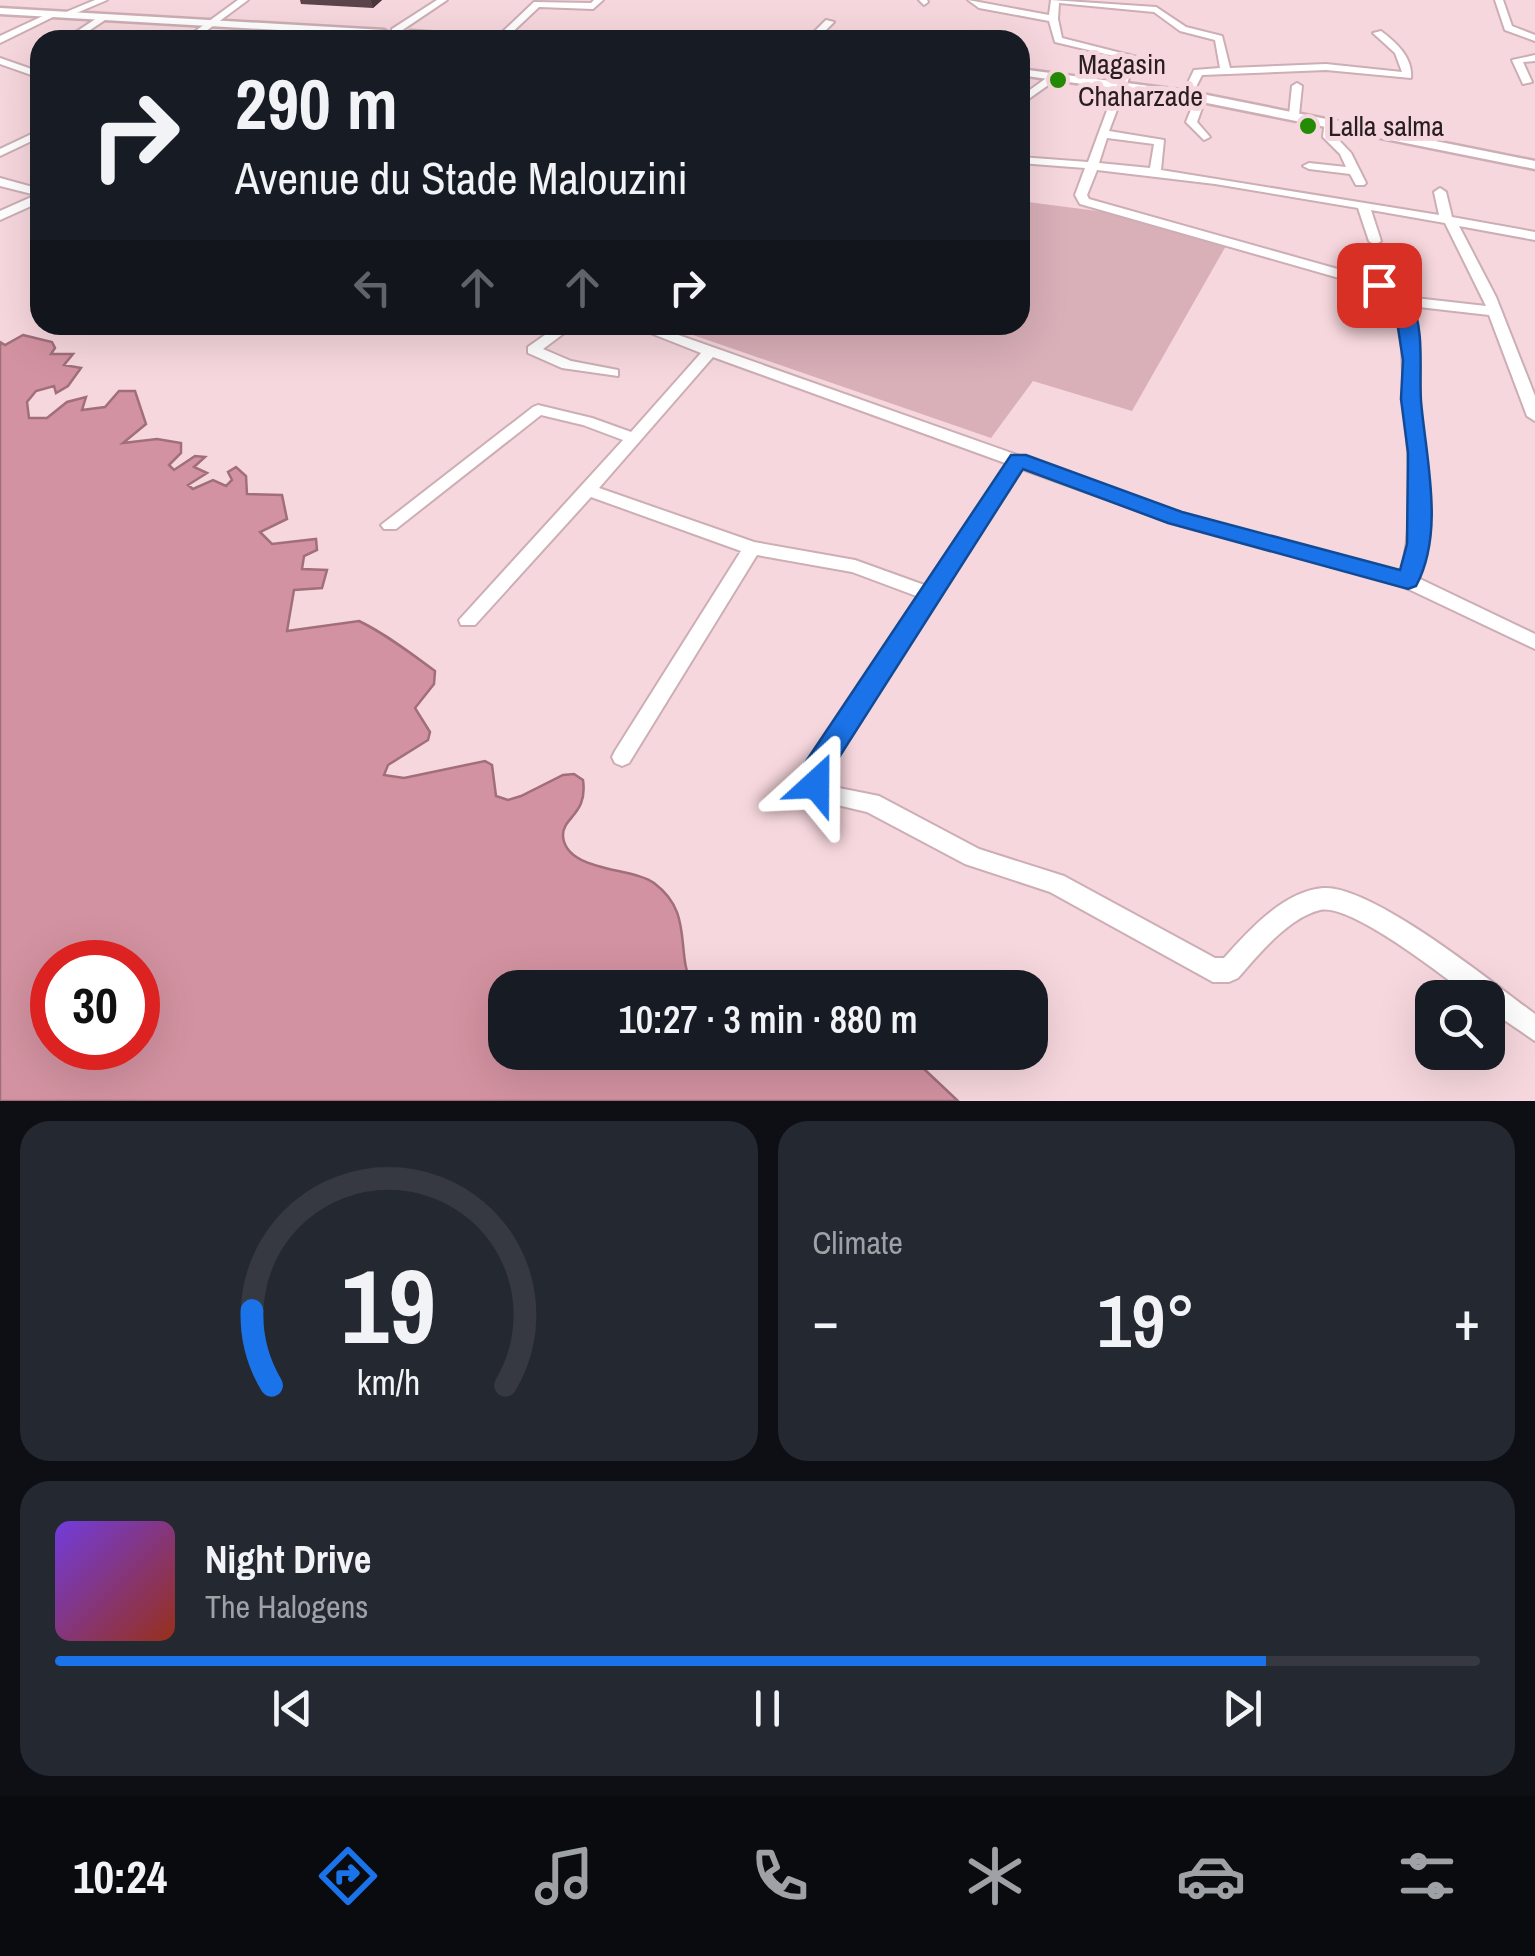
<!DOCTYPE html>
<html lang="en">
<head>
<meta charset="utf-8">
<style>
  body { margin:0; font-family:"Archivo Narrow",sans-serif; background:#242831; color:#f1f3f6; height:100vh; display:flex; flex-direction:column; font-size:38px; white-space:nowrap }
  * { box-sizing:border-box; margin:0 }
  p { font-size:32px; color:#9ea1a6 }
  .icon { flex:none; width:55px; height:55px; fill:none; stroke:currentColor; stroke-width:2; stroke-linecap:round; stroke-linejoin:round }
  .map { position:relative; height:1101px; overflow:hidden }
  .sheet { display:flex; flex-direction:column; gap:20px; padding:20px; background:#0d0f14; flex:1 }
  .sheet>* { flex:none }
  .banner { position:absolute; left:30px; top:30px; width:1000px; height:305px; border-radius:30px; box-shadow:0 10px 40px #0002; background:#171b24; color:#f1f3f6; overflow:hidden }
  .controls { position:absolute; left:1415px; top:980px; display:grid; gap:20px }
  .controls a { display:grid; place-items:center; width:90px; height:90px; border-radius:20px; background:#171b24; box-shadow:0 10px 40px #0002; font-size:50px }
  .speed { position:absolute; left:30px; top:940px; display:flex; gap:20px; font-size:50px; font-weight:700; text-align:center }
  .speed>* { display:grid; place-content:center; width:130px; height:130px; border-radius:50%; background:#171b24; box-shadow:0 10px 40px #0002; line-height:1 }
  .speed .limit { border:15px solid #d22; background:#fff; color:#111 }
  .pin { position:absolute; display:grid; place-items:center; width:85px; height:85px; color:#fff; margin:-42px; border-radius:20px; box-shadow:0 5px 15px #0006 }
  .me { position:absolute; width:110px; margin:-55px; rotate:24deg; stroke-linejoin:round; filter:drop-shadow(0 0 8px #0008) }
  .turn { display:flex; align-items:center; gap:35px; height:210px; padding:0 40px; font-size:45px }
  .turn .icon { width:130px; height:130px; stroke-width:2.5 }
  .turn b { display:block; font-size:70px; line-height:85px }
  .lanes { display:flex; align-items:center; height:95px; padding:0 40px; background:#0003; justify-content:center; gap:50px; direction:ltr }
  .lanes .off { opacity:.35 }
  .big { font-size:75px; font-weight:600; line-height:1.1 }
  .sheet .widget { flex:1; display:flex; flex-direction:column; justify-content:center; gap:15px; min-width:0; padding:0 35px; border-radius:30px; background:#242831 }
  .sheet .dial { align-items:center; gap:0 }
  .dial svg { height:260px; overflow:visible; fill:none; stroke:#363941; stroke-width:7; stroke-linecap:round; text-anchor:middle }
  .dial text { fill:#f1f3f6; stroke:none }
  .song { display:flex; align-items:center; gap:30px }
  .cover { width:120px; height:120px; border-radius:15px; background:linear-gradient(135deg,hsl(260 70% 55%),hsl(10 70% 35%)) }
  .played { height:10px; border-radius:5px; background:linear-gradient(90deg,#1a73e8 85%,#363941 85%) }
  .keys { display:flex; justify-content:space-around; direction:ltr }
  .heat { display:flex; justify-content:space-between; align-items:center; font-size:55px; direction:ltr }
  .sheet .tiles { flex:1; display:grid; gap:20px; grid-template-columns:1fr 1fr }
  .widget:last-child { grid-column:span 2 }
  .trip { position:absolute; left:488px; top:970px; width:560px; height:100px; border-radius:30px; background:#171b24; box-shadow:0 10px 40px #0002; font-weight:600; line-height:100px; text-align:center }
  .tabs { display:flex; height:160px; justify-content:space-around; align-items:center; background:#090b0e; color:#9ea1a6 }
  .tabs .icon { width:70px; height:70px }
  .tabs .selected { color:#1a73e8 }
  .tabs b { font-size:45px; color:#f1f3f6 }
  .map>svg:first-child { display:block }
  .green { fill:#d9afb8 }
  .water { fill:#d392a1; stroke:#a06f7a; stroke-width:2.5; fill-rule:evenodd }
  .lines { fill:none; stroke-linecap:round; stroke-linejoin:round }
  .minor-casing { stroke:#ccaeb4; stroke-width:4 }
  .major-casing { stroke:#ccaeb4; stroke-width:5 }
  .minor { fill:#fff; fill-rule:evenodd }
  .major { fill:#fff; fill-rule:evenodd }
  .wall { fill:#5b454a }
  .shaded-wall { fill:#4a383c }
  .route { fill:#1a73e8; stroke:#114b97; stroke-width:2.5 }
  .poi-dot { fill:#248b04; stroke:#f6d7dd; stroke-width:4 }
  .labels { text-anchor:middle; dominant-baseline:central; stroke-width:10; stroke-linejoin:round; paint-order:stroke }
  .far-poi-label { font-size:28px; fill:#281d20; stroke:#f6d7dd; text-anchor:start }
</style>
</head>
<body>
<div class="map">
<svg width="1535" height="1101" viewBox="0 0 1535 1101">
  <rect width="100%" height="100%" fill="#f6d7dd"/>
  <path class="green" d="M1020,201L1113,213L1227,244L1132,411L1033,381L991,438L664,325H1020Z"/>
  <path class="water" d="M23,335L52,342L55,348L51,354H73L64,365L81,368L68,386L56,393L54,386L36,391L27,402L29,418H47L67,402L86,397L82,410L105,407L119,391H135L146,424L123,443L157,439L181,443V453L169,465L174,470L195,456L205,457L194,467L207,473L188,485L193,489L213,480L226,486L232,480L228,472L236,467L246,476L247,494L282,495L287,519L260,532L272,544L316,539L317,550L304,556L302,569L327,570L322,588L294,590L287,631L359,621C384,633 411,653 435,671L434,684L415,708L430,732L428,740L388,765L384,775L404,778L485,761L492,765L496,796L508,800L521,796L563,775L574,774L583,780C588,814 563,817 563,835C564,872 633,867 654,883C694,913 675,948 692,987L505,988V1052H766L776,1063L786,1053H817L822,1060L829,1062H897L923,1068L958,1101H0V342L5,345ZM52,962H138V1048H52Z"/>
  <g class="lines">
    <g class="minor-casing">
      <g id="minor">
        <path d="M95,0H107L67,17L59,15Z"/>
        <path d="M238,0H248L194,40H183Z"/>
        <path d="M437,0H447L398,33H392V29Z"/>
        <path d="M594,0H603L593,9L539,7L504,40H494L534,2L591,3Z"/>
        <path d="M919,0H927L928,2L924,5Z"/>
        <path d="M968,0L1049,15L1051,0L1156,7L1186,27L1222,36L1230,68L1326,64L1402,72L1395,53L1373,33L1381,31C1397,43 1413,58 1411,78L1326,70L1202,75L1192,95L1187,98L1182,95L1194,70L1220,68L1215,40L1180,31L1154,12L1059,3L1058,19L1062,38L1137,57L1109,131L1164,140L1161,170L1439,215L1434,192L1440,188L1446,192L1452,217L1535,232V240L1459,226L1496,297L1535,396V421L1527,416L1489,315L1410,306C1418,336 1417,368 1419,399C1424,460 1432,518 1418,578L1535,634V649L1402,586L1170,522L1022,469L826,772V780L834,787L879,796L979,849L1064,876L1215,958H1224C1248,931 1284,891 1323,888C1371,884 1494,984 1535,1014V1041L1488,1009V998H1472C1445,977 1351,903 1320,910C1288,918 1259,954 1238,978L1229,982H1213L1050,892L965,864L867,812L820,801L809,790L805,771L919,597L852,572L757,555L629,763L622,766L615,763L612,757L615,751L741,551L591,497L475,625H461L459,620L623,440L583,425L541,415L396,529H384L381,525L533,407L538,405L592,418L631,432L701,353L630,325H650L1181,513L1401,573C1416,514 1408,455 1404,395C1402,364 1403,333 1396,303L1374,288L1080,204L1075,195L1085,168L1020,163V157L1088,162L1126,59L1055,42L1049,21L979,8ZM1107,138L1154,144L1150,168L1099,163ZM1097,170L1215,184L1358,208L1369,241L1375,245L1381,241L1371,210L1445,223L1486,306L1406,297L1384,282L1089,199L1087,195ZM713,357L1008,464L927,586L855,560L754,542L599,488Z"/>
        <path d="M1495,0H1503L1512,26L1535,35V41L1505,30Z"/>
        <path d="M45,15L53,17L0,43V36Z"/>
        <path d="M97,18L105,20L75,40H64Z"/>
        <path d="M826,20L834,22L816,40H806Z"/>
        <path d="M1535,55V61L1523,62L1532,82L1523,84L1512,60Z"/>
        <path d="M0,58L40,72V78L0,64Z"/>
        <path d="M1052,74L1061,76L1020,105V97Z"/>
        <path d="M1297,83L1302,86L1299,115L1294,118L1289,115L1292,86Z"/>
        <path d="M1201,94L1206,97L1197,122L1210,137L1204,140L1186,122L1196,97Z"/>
        <path d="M1325,120L1334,122L1335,136L1351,153L1366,183L1364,185H1356L1350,174L1309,169L1303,166L1309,163L1346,167L1340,154L1323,137Z"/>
        <path d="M40,130V137L0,156V149Z"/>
        <path d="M0,178L40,189V202L0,220V211L36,195L0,186Z"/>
        <path d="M559,325H575L543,349L571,361L618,370V376L562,368L528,353V347Z"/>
      </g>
    </g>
    <g class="major-casing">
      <g id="major">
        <path d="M0,8L384,30L389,33L384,36L0,14Z"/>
        <path d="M411,31L503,37L508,40L407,36L406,34Z"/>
        <path d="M1020,69L1187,91L1535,161V169L1187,99L1020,75Z"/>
      </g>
    </g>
    <use href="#minor" class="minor"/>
    <use href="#major" class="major"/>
  </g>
  <path class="wall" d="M300,0H382L373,8L301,4Z"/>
  <path class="shaded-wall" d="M371,0H382L373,8Z"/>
  <path class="route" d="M1379,280C1391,283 1405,288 1411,300C1425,331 1419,369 1421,401C1426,459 1445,532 1416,586L1408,589L1168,523L1023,469L829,773L825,793L816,796L806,793L801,771L805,763L1011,455H1026L1182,512L1400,570L1407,544L1408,453L1401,399L1403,360L1394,302L1371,285Z"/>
  <g class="poi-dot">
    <circle cx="1058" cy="80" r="10"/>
    <circle cx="1308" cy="126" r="10"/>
  </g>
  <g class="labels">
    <g class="far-poi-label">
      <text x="1078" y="64">Magasin<tspan x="1078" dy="32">Chaharzade</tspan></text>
      <text x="1328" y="126">Lalla salma</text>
    </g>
  </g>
</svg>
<div class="controls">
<a><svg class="icon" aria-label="search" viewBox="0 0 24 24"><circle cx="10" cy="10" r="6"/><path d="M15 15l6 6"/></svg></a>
</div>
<div class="speed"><div class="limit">30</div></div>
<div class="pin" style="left:1379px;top:285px;background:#d93025"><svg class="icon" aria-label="arrive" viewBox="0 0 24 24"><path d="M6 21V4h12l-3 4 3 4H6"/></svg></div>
<svg class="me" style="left:816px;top:784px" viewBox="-20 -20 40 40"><path d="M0-17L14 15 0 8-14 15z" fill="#1a73e8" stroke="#fff" stroke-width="4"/></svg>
<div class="trip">10:27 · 3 min · 880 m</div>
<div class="banner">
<div class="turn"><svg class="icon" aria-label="right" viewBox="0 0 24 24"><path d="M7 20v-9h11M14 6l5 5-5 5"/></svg><div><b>290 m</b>Avenue du Stade Malouzini</div></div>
<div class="lanes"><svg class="icon off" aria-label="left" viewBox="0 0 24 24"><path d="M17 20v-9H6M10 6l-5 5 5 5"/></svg><svg class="icon off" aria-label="ahead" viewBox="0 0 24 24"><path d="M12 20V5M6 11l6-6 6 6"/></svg><svg class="icon off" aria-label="ahead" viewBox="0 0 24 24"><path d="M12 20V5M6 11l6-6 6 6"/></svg><svg class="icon" aria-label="right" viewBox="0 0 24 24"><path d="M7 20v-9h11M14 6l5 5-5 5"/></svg></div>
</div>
</div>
<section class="sheet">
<div class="tiles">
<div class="widget dial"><svg viewBox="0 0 100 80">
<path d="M14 69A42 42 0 1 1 86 69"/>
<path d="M14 69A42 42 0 0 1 8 46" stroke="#1a73e8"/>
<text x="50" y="56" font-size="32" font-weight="700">19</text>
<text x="50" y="72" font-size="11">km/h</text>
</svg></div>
<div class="widget"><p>Climate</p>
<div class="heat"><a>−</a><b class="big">19°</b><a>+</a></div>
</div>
<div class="widget">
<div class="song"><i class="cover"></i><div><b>Night Drive</b><p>The Halogens</p></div></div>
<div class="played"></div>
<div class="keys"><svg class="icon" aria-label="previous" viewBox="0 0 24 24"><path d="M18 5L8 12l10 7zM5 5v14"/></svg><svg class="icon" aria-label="pause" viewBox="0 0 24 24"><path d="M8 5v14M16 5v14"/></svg><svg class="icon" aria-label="next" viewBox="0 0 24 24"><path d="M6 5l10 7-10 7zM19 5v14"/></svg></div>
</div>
</div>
</section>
<nav class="tabs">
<b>10:24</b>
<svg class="icon selected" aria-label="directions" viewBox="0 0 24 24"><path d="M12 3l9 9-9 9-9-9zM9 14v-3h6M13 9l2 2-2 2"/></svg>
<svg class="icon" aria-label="music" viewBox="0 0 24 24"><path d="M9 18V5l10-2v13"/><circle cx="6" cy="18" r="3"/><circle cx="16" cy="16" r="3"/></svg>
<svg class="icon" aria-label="phone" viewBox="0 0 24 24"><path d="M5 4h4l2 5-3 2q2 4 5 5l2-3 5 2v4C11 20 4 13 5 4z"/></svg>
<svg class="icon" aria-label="climate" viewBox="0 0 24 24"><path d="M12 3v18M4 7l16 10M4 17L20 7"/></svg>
<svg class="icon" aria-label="car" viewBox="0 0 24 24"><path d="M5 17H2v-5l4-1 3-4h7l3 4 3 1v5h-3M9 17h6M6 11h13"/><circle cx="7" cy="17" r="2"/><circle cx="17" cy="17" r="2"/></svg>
<svg class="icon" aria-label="filters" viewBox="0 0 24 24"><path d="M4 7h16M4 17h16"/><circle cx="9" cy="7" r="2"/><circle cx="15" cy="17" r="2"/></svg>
</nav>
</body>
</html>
